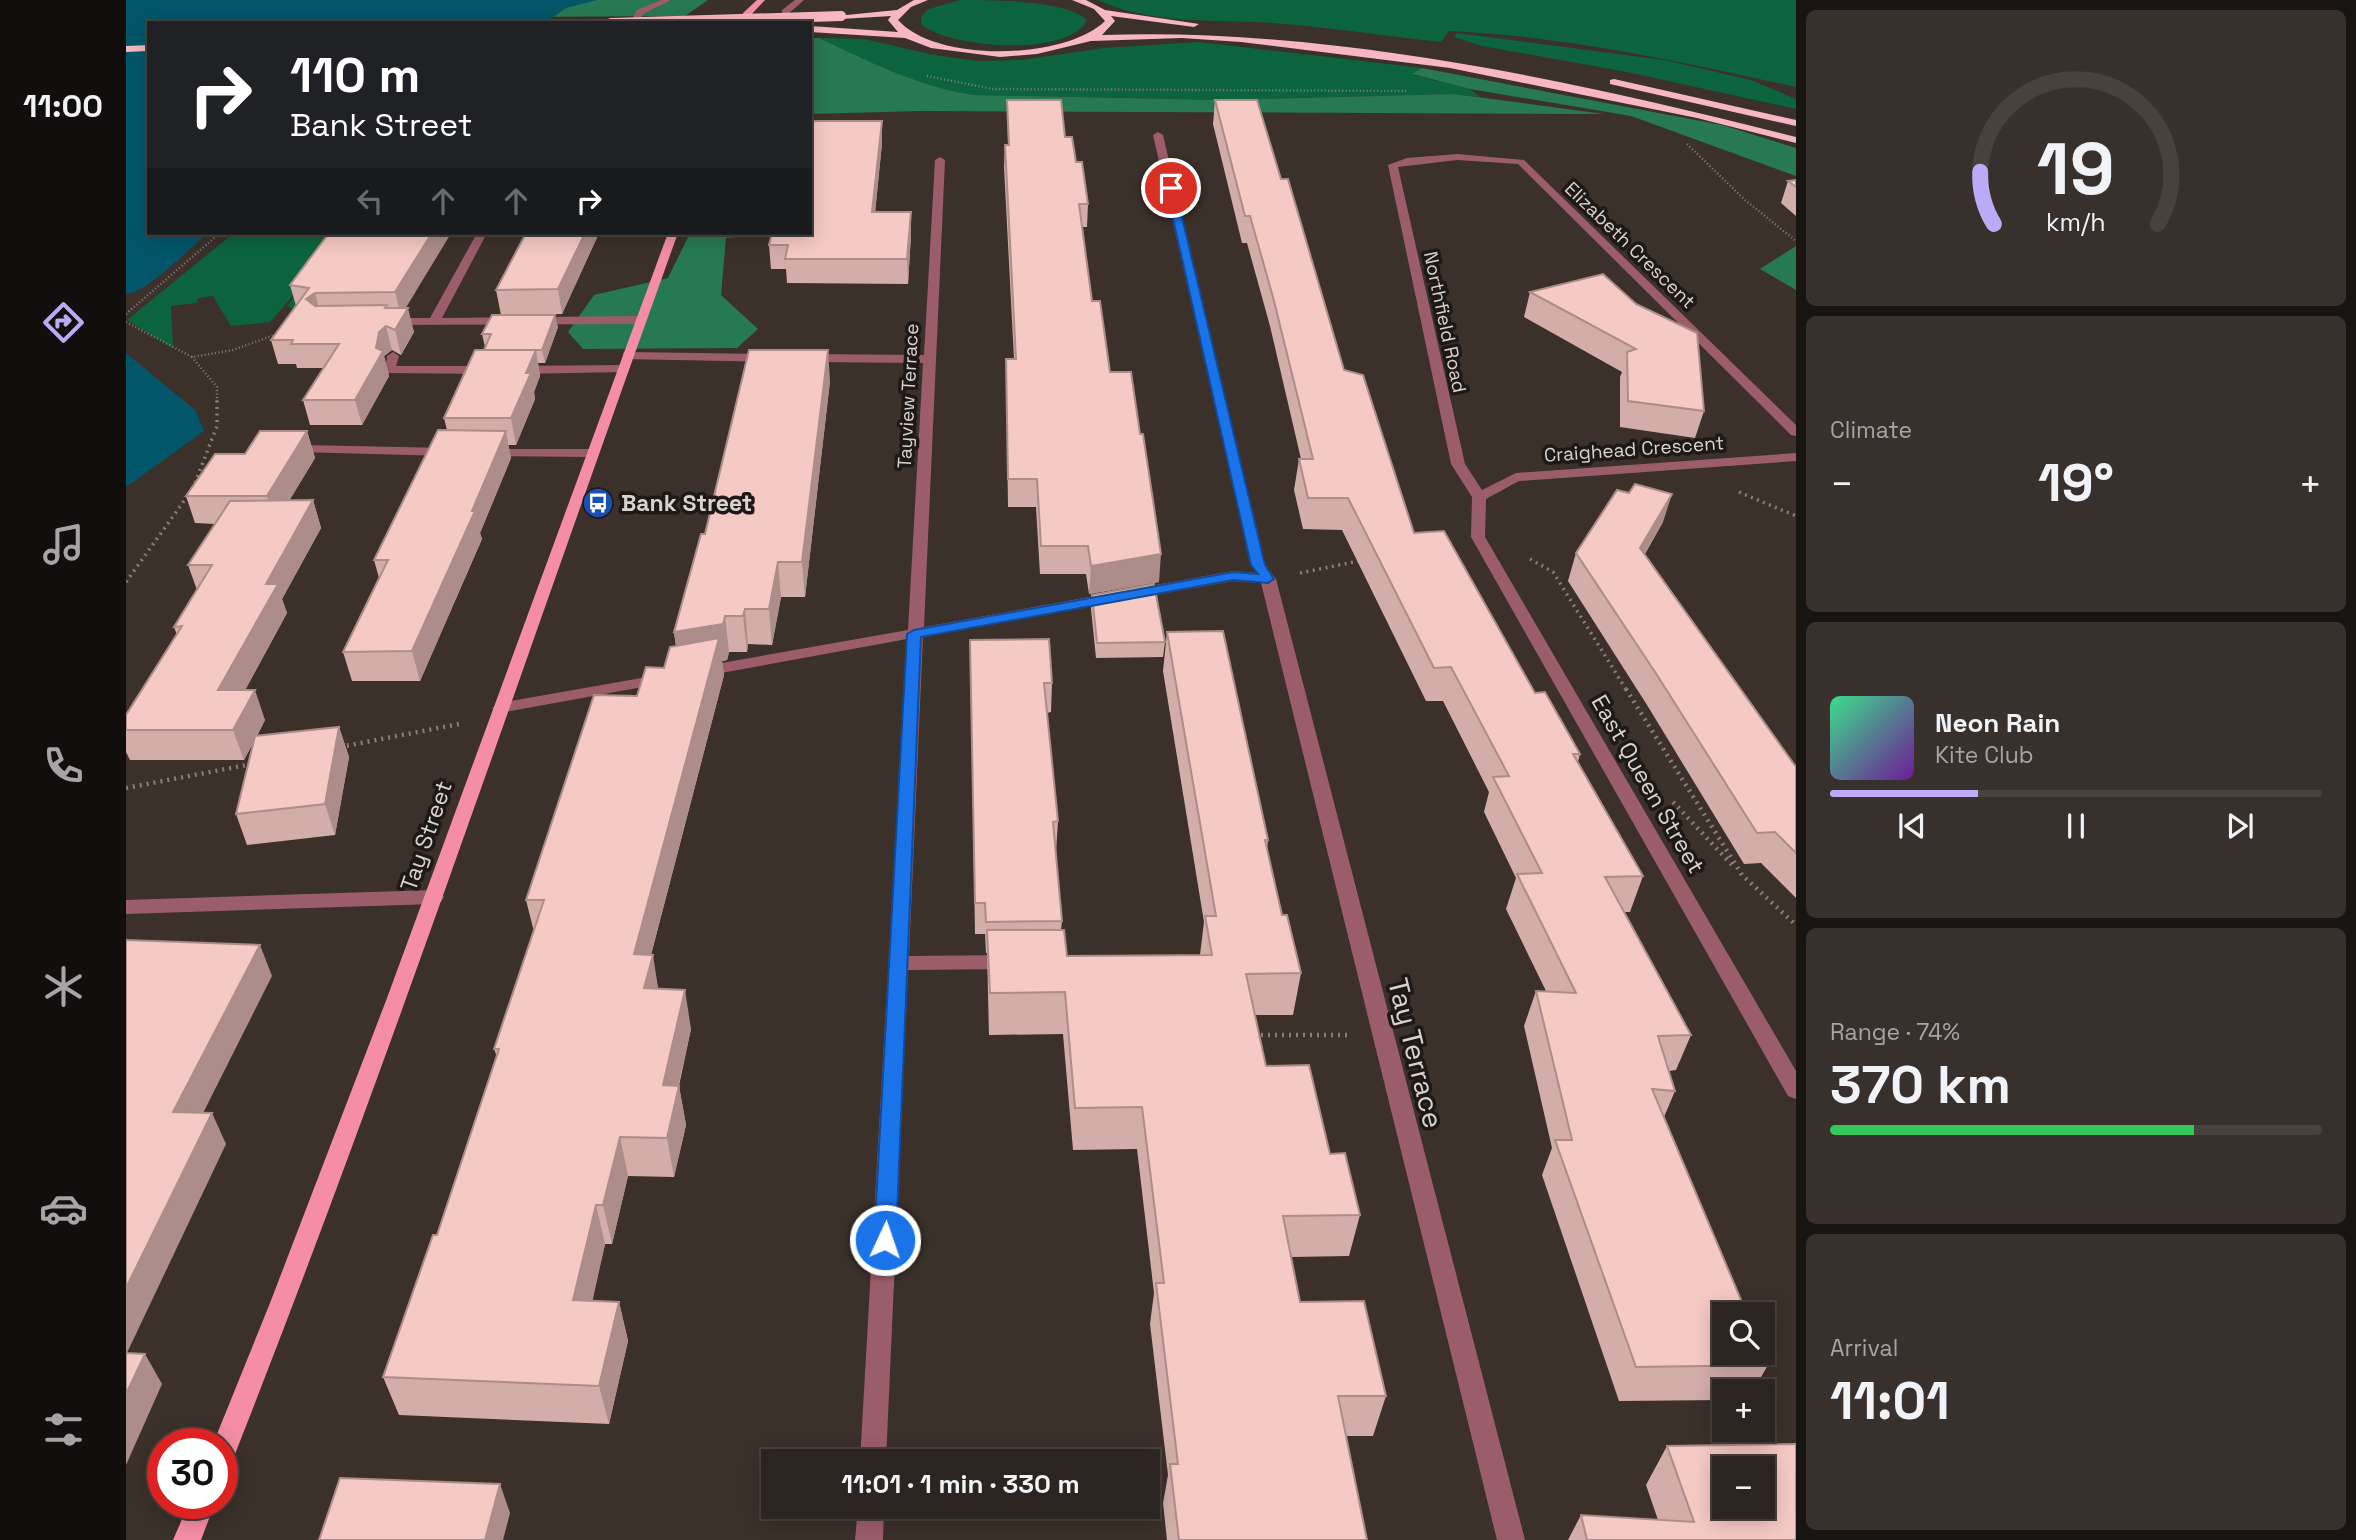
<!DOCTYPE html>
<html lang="en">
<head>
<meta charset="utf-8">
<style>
  body { margin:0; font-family:"Space Grotesk",sans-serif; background:#38302d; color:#f1f3f6; height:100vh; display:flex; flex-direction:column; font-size:26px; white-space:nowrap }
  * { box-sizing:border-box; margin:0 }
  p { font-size:23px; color:#a6a4a5 }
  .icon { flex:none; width:38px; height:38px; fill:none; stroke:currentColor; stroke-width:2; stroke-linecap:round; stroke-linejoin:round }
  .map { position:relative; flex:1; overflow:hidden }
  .panel { display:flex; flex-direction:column; gap:10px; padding:10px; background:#181412; width:560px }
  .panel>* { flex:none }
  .hud { position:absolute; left:21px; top:21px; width:665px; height:214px; border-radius:0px; box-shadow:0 4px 18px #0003,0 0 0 2px #48413e; background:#202124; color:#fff; overflow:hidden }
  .fabs { position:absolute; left:1586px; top:1302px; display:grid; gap:14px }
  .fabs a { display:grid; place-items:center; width:63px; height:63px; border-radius:0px; background:#2c2420; box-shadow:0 4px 18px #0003,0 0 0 2px #48413e; font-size:35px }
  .speed { position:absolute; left:21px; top:1428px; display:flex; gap:14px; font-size:35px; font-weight:700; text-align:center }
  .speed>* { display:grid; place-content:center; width:91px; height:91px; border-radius:50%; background:#2c2420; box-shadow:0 4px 18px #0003,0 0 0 2px #48413e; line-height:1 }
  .speed .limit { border:10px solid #d22; background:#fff; color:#111 }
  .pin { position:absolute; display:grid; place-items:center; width:60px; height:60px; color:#fff; margin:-30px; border:4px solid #fff; border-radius:50%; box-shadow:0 2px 7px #0007 }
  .me { position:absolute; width:77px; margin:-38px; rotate:3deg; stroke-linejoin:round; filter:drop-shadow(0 0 5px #0008) }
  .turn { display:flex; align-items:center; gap:24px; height:147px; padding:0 28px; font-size:32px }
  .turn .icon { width:91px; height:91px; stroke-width:2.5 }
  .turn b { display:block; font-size:49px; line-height:60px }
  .lanes { display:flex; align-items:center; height:66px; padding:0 28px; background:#0003; justify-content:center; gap:35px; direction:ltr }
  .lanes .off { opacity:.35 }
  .big { font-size:52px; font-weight:600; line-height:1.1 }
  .panel .widget { flex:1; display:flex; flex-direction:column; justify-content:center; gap:10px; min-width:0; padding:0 24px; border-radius:10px; background:#38302d }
  .panel .dial { align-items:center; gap:0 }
  .dial svg { height:182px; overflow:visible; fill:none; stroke:#48413e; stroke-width:7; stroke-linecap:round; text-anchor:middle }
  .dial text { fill:#f1f3f6; stroke:none }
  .song { display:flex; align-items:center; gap:21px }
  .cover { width:84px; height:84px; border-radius:10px; background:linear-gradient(135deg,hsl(150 70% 55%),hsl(280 70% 35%)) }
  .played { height:7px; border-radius:4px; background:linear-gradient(90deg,#bbaaf6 30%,#48413e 30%) }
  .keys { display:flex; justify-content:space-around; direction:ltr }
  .heat { display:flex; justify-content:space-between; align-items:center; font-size:38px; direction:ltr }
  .charge { height:10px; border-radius:5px; background:linear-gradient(90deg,#34c759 74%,#48413e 0) }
  .trip { position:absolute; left:635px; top:1449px; width:399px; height:70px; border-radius:0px; background:#2c2420; box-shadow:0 4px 18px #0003,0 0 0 2px #48413e; font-weight:600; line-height:70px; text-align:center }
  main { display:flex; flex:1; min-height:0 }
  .tab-bar { display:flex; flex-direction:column; width:126px; justify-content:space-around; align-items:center; background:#120e0d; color:#a6a4a5 }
  .tab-bar .icon { width:49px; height:49px }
  .tab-bar .selected { color:#bbaaf6 }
  .tab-bar b { font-size:32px; color:#f1f3f6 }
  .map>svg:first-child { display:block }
  .green { fill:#0c643e }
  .forest { fill:#277951 }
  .water { fill:#035569 }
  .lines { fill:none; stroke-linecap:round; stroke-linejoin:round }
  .path-far2 { stroke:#877e79; stroke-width:2.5; stroke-dasharray:1 2.5; stroke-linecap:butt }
  .path-far1 { stroke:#877e79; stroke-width:3.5; stroke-dasharray:2 4.5; stroke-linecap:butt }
  .path { stroke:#877e79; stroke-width:4.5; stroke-dasharray:2 5; stroke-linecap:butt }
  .minor { fill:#9c5d6a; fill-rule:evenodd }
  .major { fill:#f58ea4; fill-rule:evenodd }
  .highway { fill:#f6b7c2; fill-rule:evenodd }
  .highway-bridge { stroke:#f6b7c2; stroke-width:10 }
  .wall { fill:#d3ada9 }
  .shaded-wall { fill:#ac8d89 }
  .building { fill:#f5c9c4; stroke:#ac8d89; stroke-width:2; fill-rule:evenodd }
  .route { fill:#1a73e8; stroke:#114b97; stroke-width:2 }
  .labels { text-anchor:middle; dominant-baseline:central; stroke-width:7; stroke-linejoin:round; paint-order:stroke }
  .far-street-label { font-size:19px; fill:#d9d3cf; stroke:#1e1917 }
  .poi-label { font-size:23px; font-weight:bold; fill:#d9d3cf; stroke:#1e1917; text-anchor:start }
  .street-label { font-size:23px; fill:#d9d3cf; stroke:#1e1917 }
  .near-street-label { font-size:28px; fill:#d9d3cf; stroke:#1e1917 }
</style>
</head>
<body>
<main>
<nav class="tab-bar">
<b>11:00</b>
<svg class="icon selected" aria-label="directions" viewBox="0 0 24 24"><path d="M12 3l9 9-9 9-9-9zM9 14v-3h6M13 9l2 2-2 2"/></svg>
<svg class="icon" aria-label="music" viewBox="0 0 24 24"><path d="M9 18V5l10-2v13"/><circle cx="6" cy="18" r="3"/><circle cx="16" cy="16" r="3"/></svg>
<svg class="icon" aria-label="phone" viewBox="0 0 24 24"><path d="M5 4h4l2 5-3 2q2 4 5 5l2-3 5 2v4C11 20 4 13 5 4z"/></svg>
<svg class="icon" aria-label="climate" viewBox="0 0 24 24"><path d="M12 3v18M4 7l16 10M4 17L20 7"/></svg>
<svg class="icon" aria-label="car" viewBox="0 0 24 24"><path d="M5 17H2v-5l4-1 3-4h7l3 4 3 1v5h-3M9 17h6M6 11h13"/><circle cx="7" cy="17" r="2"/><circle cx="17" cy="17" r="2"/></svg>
<svg class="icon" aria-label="filters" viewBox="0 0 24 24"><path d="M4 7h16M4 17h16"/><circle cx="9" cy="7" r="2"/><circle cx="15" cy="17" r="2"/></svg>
</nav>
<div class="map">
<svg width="1670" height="1540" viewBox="0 0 1670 1540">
  <rect width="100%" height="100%" fill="#3b302a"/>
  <g class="green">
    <path d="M834,0C868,0 939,0 961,20C943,58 824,48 796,25L795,17L803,9Z"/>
    <path d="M972,0H1670V87C1556,62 1440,36 1323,31L1315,42C1259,36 1202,27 1146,23C1089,19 1024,25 972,0Z"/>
    <path d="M1331,33L1538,60L1625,80L1670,99V109L1501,72L1356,46L1328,37Z"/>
    <path d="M693,38L738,39L808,55L851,61L895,60L978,48L1073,42L1296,68L1287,75L1344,89L1354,97L1328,94L1095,100L848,95C791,86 744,62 693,38Z"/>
    <path d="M108,233H267L205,315L161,307L177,284L144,322L105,326L87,296L72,298L71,303L45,306L47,348L1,320Z"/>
  </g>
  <g class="forest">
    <path d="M439,0H582L559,16L389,17Z"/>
    <path d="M684,38H693C744,62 791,86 848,95L1095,100L1328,94L1478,114L794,111L684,114Z"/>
    <path d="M1296,68L1596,125L1670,148V176L1505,116L1344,89L1286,74Z"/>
    <path d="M564,233H670L600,238L595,295L632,329L611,348L457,349L442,332L468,295L542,278Z"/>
    <path d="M1670,246V290L1634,269Z"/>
  </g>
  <g class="water">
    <path d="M0,0H471L440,8L419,23H23V233H82C65,247 20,294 0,294Z"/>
    <path d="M0,353L69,410L78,431L0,487Z"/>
  </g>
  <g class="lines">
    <g class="path-far2">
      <path d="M801,76L867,89L1280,91"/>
      <path d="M1561,144L1619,200L1670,241"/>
      <path d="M0,314L94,233"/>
      <path d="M0,322L66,357L107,350L154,333"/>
      <path d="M66,357L91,387V401"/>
    </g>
    <g class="path-far1">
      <path d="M69,483L91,426V400"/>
      <path d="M1613,492L1670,516"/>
      <path d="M1404,559L1427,572L1501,691"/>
      <path d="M1174,573L1238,560"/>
      <path d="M0,582L63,494"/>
    </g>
    <g class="path">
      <path d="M1500,689L1616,875L1670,925"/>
      <path d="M214,747L333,724"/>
      <path d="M0,788L126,764"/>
      <path d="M1547,802L1608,867"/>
      <path d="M1128,1035H1221"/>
    </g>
    <g class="minor">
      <path d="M535,0H545L517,14L512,23H504L511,10Z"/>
      <path d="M669,0H678L662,14H656V10Z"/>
      <path d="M1032,132L1037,135L1139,565L1150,579L1399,1540H1371L1135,583L1107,581L797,636L783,956L882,955L889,957L892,962L889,967L882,969L782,970L760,1461H734L781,639L573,677L565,672L573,667L782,630L797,363L680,362L674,358L680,354L798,355L809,160L814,157L819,160L798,627L1107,571L1131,573L1125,565L1027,135Z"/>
      <path d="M1331,154L1398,160L1670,425V436L1665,435L1392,164L1331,160L1272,167L1339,464L1356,490L1390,473L1670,453V461L1393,481L1360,499L1359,537L1670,1071V1099L1662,1096L1345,537L1346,497L1325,464L1262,165L1281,158Z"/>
      <path d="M351,233H361L316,318L515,316L521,320L515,324L258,325V319L262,318H304Z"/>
      <path d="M267,352L273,356L270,366H363L369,370L363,374L259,373L261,356Z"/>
      <path d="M501,352L645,354L651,358L645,362L497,359V353Z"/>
      <path d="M496,365L500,366V372L391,374L385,370L391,366Z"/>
      <path d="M176,445L322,448L329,452L322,456L171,452V446Z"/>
      <path d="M361,449H466L473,453L466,457L356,456L354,453Z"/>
      <path d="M538,674L544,676L546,679L544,682L374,713L366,708L374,703Z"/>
      <path d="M308,890L315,892L318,897L315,902L308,904L0,914V900Z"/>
      <path d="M732,1507H758L757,1540H729Z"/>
    </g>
    <g class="major">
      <path d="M631,0H639L624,16L622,23H614L617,13Z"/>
      <path d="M542,233H552C405,640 268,1051 109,1454L105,1463L96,1466V1444H87L144,1303L261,998Z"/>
      <path d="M63,1503H89L75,1540H47Z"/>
    </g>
    <g class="highway">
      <path d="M788,0H802L785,7L772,20C810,63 939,60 979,21L968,9L946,0H960L979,10L1073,24L1068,27L985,16L989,21L976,35C1203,27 1450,81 1670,137V143L1571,118L1324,68L1115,42L1056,38L965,41L911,54L874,57L805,48L779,38L684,32V26L772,32L762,20L765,16L715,19L710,16L771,10Z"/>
      <path d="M23,45V51L0,52V46Z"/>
      <path d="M1488,79L1670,120V126L1484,84V80Z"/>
    </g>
    <path class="highway-bridge" d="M485,23L715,16"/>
  </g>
  <g class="wall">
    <path d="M881,100L939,137L950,162L962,204L961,227H956L966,301L984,372L1033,582L963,594L960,574H914L910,507H882L880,359H888L878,167L879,145H882Z"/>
    <path d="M1089,100L1155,179L1218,370L1288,533L1454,754L1452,762L1517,876L1504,912H1498L1565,1035L1550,1070L1543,1071L1549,1091L1538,1117L1642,1365L1627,1391H1598V1400L1493,1401L1416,1175L1426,1148L1398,1026L1410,991H1420L1380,909L1390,878L1358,812L1363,792L1317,701H1300L1216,530L1177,529L1168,490L1173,459H1175L1144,326L1121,243H1116L1087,124Z"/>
    <path d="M756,143L749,212H785V235L782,284L661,283L660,269H645L643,245Z"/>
    <path d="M1670,180V216L1655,203L1662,181Z"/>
    <path d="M203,233H325L279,308L288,332L275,355L266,350L258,356L263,376L236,425H184L177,400L197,368H171L170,364H152L145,340L170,306L164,285Z"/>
    <path d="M400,233H473L436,314L375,315L370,290Z"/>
    <path d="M1477,274L1578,411L1569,438L1494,427V377L1496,372L1398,317L1404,292Z"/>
    <path d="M432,327L419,363H412L414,376L408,392L409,399L390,445H382L385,458L354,533L356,539L294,681H226L217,652L253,578L248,560L321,430L318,418L358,350L359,347L356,334Z"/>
    <path d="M704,381L679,597H655L646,645L622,644L621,652H603L601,660L596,661L598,675L525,955L532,988L565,1029L553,1086L560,1125L548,1177L502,1176L486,1244H479L466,1301L493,1302L502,1341L483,1424L273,1415L257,1377L311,1235L371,1057L368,1049L408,932L400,900L511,696L538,668L550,646L548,632L579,534Z"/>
    <path d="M181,431L189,458L163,501L187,500L195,528L156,599L161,613L119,690L139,720L131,736L213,727L223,757L209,835L121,845L110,814L128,741L118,760H4L0,752V715L51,635L48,627L71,590L62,565L89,524L69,523L60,496L119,454Z"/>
    <path d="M1537,522L1519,554L1670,767V898L1635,863L1618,864L1521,705L1442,581L1450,553Z"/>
    <path d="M966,595L1039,642L1037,657L970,658L965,609Z"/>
    <path d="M1041,632L1142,840L1141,849L1156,915L1175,973L1167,1015H1129L1140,1066L1204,1154L1234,1215L1223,1256L1165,1257L1174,1302L1260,1396L1247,1436H1220L1241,1540H1041L1037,1503L1042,1475L1024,1324L1028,1293L1011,1149L947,1150L937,1034L863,1035L861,953H860L859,934H849L844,640L926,683L925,712L921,713L932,821L930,852L936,921L935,930L941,956L1074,955L1078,922L1037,671Z"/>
    <path d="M1541,1446L1670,1540H1442L1455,1515L1532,1520L1520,1485Z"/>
  </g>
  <g class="shaded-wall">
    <path d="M756,121V143L747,235L746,212Z"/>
    <path d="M785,212V235L782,284L781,259Z"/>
    <path d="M306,233H325L275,316L269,292Z"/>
    <path d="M459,233H473L436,314L432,289Z"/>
    <path d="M189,293L195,316L180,299Z"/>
    <path d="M282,308L288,332L275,355L269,330Z"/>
    <path d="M429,315L432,327L419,363L416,350Z"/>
    <path d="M260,326L266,350L258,356L263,376L236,425L229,400L253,332Z"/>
    <path d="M410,350L414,376L408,392L409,399L390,445L385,418L400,373Z"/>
    <path d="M702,350L704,381L679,597L676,562Z"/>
    <path d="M181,431L189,458L149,524L141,496Z"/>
    <path d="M380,431L385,458L354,533L356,539L294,681L286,651Z"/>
    <path d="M1546,494L1537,522L1505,576L1514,548Z"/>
    <path d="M187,500L195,528L156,599L161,613L103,720L92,690L140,584Z"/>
    <path d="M1035,554L1033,582L963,594L965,566Z"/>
    <path d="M652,562L655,597L646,645L643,609Z"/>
    <path d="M619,609L622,644L621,652L617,616Z"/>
    <path d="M599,616L603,652L601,660L596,661L598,675L515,993L508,954L553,668L548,632Z"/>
    <path d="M129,690L139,720L118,760L107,730Z"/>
    <path d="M213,727L223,757L209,835L199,804Z"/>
    <path d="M134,945L146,976L62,1143L47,1112Z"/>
    <path d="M527,955L533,994L518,988Z"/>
    <path d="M559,990L565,1029L545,1118L553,1086L560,1125L548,1177L541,1138L537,1085Z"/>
    <path d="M86,1113L100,1144L0,1355V1288Z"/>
    <path d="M494,1137L502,1176L486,1244L477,1205Z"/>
    <path d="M470,1205L479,1244L458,1339L447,1300Z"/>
    <path d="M493,1302L502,1341L483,1424L473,1386Z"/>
    <path d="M19,1354L36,1384L0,1465V1394Z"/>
    <path d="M374,1484L384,1513L377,1540H359Z"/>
  </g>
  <g class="building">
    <path d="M881,100H935L939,137H946L950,162H956L962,204H953L966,301H974L984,372H1005L1014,434H1017L1035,554L965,566L962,546H915L911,479H882L880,359H890L879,145H883Z"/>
    <path d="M1089,100H1131L1155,179H1162L1218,370L1237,375L1288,533L1318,531L1409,693L1419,692L1454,754H1447L1517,876L1479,877L1565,1035L1532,1036L1549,1091L1526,1089L1621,1314H1598V1353H1636V1351L1642,1365L1510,1367L1429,1140H1446L1410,991L1450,993L1391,874L1416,873L1367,777L1383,776L1325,667L1308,668L1222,498H1182L1173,459H1187L1147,297L1124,216H1119Z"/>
    <path d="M687,121H756L746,212H785L781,259H659L662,245H643L646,233H684V125H686Z"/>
    <path d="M1670,180V187L1662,181Z"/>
    <path d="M203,233H306L269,292L189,293L180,299L189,306L261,305L259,308H282L269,330L260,326L253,332L250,348L257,351L229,400H177L213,344H165L167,340H145L183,288L164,285Z"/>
    <path d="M400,233H459L432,289L370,290Z"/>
    <path d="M1477,274L1510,304L1571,333L1578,411L1502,401L1501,352L1510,349L1404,292Z"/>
    <path d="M366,315H429L416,350H358L365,334H356Z"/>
    <path d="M349,350H410L400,373H405L385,418H318Z"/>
    <path d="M623,350H702L676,562H652L643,609H619L617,616H599L597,624L548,632L575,534H579Z"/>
    <path d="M312,430L380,431L346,511H349L286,651L217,652L262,560H248Z"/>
    <path d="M134,431H181L141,496H60L89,454H119Z"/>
    <path d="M1509,484L1546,494L1514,548L1670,767V853L1649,832L1631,833L1531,675L1450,553L1491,490L1503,493Z"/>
    <path d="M187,500L140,584H152L92,690H129L107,730H0V715L56,626L48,627L86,565H62L104,501Z"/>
    <path d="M1028,584L1039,642L971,643L966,595Z"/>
    <path d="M1097,631L1142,840H1139L1156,915H1161L1175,973L1120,974L1140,1066L1183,1065L1204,1154L1219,1153L1234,1215L1157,1216L1174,1302L1238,1301L1260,1396H1212L1241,1540H1053L1044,1464H1052L1030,1283H1038L1016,1107L949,1108L939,992L864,993L861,930H938L941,956L1086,955L1079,916H1090L1041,632Z"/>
    <path d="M593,638L508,954L527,955L518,988L559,990L537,1085L553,1086L541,1138L494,1137L477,1205H470L447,1300L493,1302L473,1386L257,1377L307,1235H311L373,1049H368L418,900H400L468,695L511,696L520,667L538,668L544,647Z"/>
    <path d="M923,639L926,683H918L932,821L927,822L936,921L860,922L859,903H849L844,640Z"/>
    <path d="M213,727L199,804L110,814L129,736Z"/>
    <path d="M0,940L134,945L47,1112L86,1113L0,1288Z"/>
    <path d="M0,1353L19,1354L0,1394Z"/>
    <path d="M1670,1444V1540H1461L1455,1515L1568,1522L1541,1446ZM1598,1468H1636V1507H1598Z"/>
    <path d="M214,1478L374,1484L359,1540H193Z"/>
  </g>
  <path class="route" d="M1045,186L1049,188L1139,565L1148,579L1142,583L1107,580L795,637L770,1240L767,1246L759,1249L752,1246L748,1240L781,634L788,630L1107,572L1132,574L1125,565L1040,188Z"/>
  <defs>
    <g id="bus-disc" transform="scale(1.575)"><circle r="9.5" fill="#1a4fb4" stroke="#1e1917"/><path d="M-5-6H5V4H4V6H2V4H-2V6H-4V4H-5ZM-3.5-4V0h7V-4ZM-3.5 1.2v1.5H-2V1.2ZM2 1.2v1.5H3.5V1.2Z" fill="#fff"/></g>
  </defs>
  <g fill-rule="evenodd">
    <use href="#bus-disc" x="472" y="503"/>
  </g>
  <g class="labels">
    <g class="far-street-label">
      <text transform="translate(1504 245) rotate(44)">Elizabeth Crescent</text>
      <text transform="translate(1319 322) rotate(78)">Northfield Road</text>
      <text transform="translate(782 396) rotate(-87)">Tayview Terrace</text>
      <text transform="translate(1508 449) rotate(-4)">Craighead Crescent</text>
    </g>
    <g class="poi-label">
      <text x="495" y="503">Bank Street</text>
    </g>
    <g class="street-label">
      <text transform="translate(1522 784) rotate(60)">East Queen Street</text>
      <text transform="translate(300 836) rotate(-71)">Tay Street</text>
    </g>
    <g class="near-street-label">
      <text transform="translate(1290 1053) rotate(76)">Tay Terrace</text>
    </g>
  </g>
</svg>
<div class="fabs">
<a><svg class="icon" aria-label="search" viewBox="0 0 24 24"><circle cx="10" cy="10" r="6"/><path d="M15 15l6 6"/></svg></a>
<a>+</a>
<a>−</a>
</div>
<div class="speed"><div class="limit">30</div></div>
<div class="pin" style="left:1045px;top:188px;background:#d93025"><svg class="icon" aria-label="arrive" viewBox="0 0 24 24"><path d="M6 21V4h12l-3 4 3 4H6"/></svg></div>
<svg class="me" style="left:759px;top:1240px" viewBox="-20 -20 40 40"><circle r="17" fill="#1a73e8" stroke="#fff" stroke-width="3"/><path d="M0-11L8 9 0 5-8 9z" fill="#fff"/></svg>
<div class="trip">11:01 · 1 min · 330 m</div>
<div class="hud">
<div class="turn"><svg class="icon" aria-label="right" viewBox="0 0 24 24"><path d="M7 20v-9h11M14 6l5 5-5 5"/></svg><div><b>110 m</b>Bank Street</div></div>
<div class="lanes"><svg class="icon off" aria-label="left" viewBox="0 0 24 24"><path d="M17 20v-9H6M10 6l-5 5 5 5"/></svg><svg class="icon off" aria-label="ahead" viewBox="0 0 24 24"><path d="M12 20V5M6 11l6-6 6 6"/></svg><svg class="icon off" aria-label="ahead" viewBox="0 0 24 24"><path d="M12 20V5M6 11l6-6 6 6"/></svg><svg class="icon" aria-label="right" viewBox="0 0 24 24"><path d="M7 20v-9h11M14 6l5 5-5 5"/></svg></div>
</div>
</div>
<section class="panel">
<div class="widget dial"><svg viewBox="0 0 100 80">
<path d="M14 69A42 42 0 1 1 86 69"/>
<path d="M14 69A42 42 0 0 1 8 46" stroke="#bbaaf6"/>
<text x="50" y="56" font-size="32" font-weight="700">19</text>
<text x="50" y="72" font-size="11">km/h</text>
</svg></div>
<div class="widget"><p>Climate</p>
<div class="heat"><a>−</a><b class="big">19°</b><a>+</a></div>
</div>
<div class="widget">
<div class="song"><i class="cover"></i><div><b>Neon Rain</b><p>Kite Club</p></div></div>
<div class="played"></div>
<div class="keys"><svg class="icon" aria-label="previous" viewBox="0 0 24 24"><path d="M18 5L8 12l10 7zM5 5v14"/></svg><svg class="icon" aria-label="pause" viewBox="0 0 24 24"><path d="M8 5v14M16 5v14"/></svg><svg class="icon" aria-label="next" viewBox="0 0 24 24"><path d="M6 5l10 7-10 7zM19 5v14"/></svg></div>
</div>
<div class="widget"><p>Range · 74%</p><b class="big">370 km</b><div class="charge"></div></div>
<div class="widget"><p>Arrival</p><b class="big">11:01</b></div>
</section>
</main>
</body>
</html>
